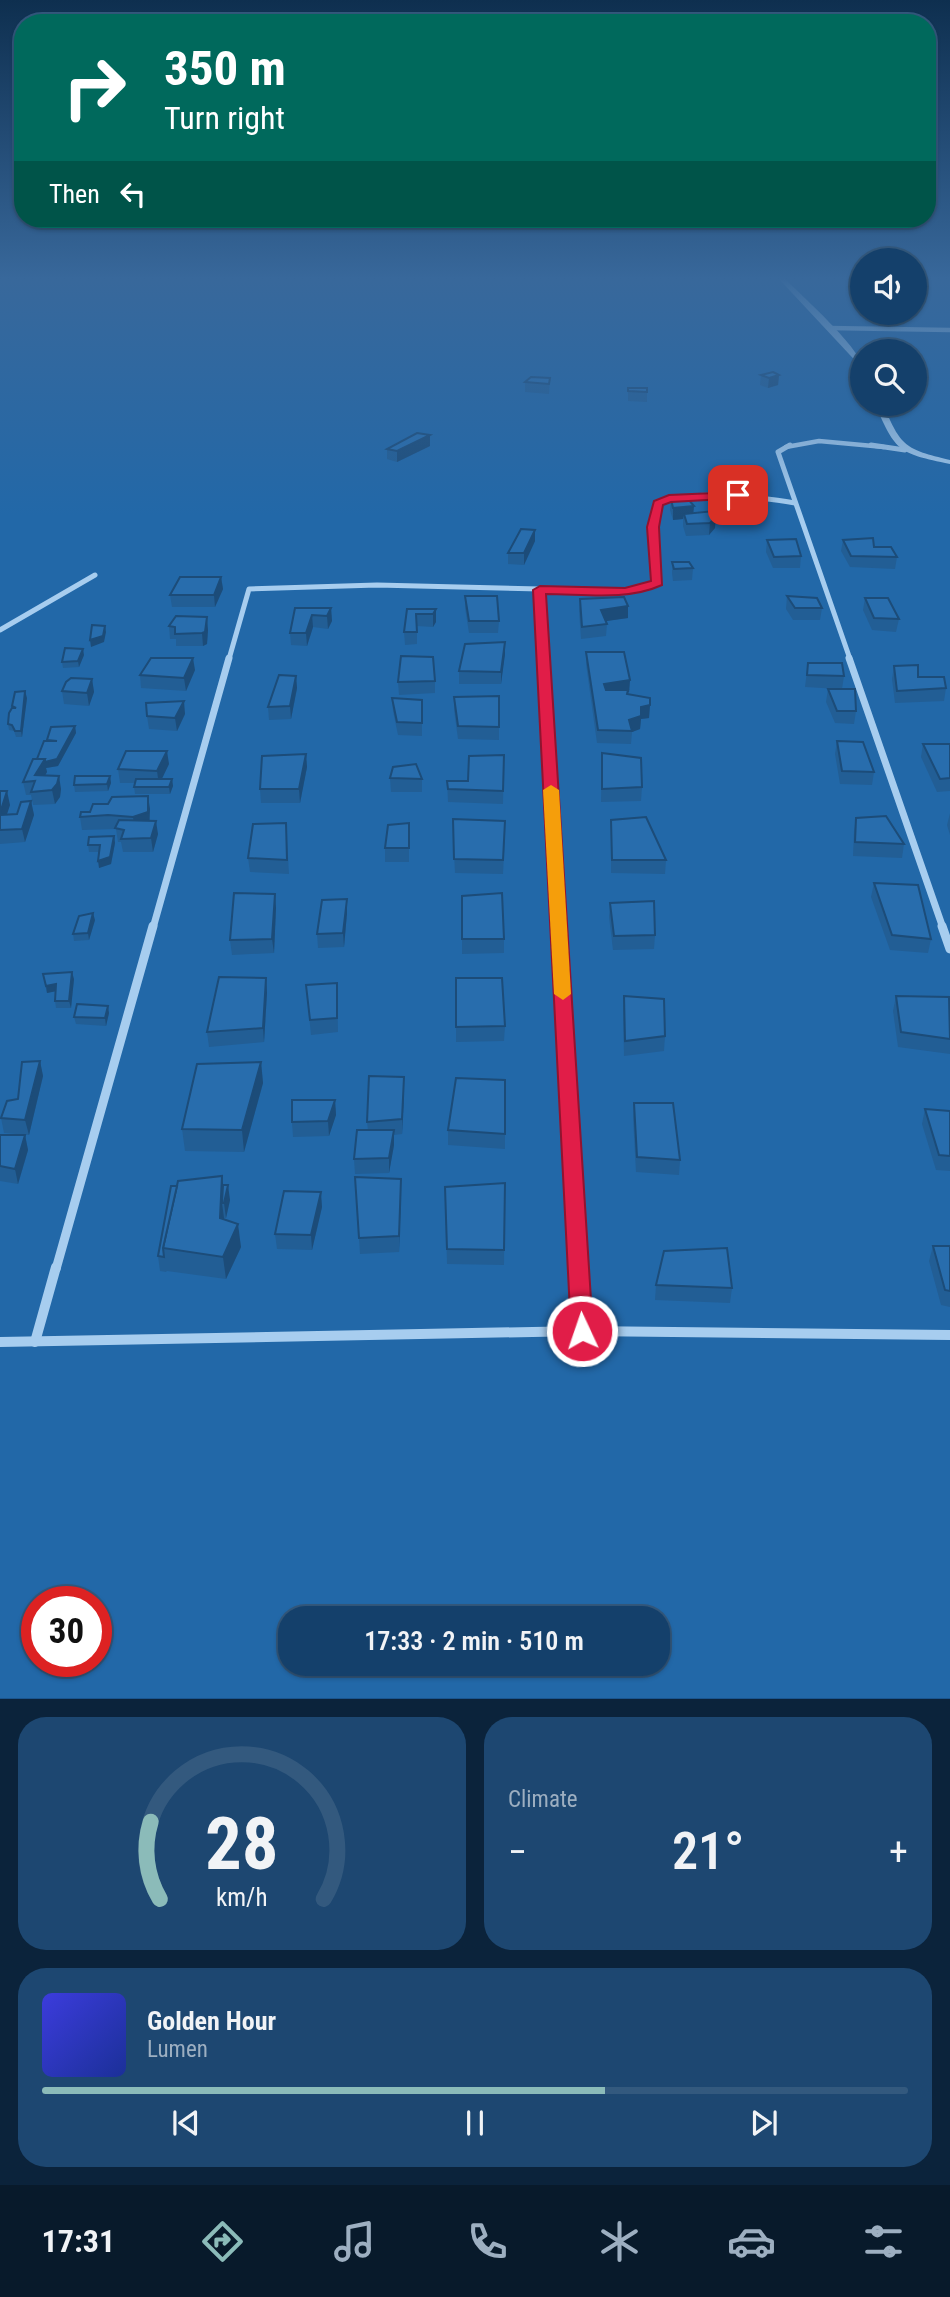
<!DOCTYPE html>
<html lang="en">
<head>
<meta charset="utf-8">
<style>
  body { margin:0; font-family:"Roboto Condensed",sans-serif; background:#1d4771; color:#f1f3f6; height:100vh; display:flex; flex-direction:column; font-size:26px; white-space:nowrap }
  * { box-sizing:border-box; margin:0 }
  p { font-size:23px; color:#9dafc1 }
  .icon { flex:none; width:38px; height:38px; fill:none; stroke:currentColor; stroke-width:2; stroke-linecap:round; stroke-linejoin:round }
  .map { position:relative; height:1699px; overflow:hidden }
  .sheet { display:flex; flex-direction:column; gap:18px; padding:18px; background:#0b233b; flex:1 }
  .sheet>* { flex:none }
  .guide { position:absolute; left:14px; top:14px; width:922px; height:214px; border-radius:28px; box-shadow:0 2px 5px #0004,0 0 0 2px #33597e; background:#00695c; color:#fff; overflow:hidden }
  .tools { position:absolute; left:850px; top:248px; display:grid; gap:14px }
  .tools a { display:grid; place-items:center; width:77px; height:77px; border-radius:50%; background:#14406b; box-shadow:0 2px 5px #0004,0 0 0 2px #33597e; font-size:35px }
  .speed { position:absolute; left:21px; top:1586px; display:flex; gap:14px; font-size:35px; font-weight:700; text-align:center }
  .speed>* { display:grid; place-content:center; width:91px; height:91px; border-radius:50%; background:#14406b; box-shadow:0 2px 5px #0004,0 0 0 2px #33597e; line-height:1 }
  .speed .limit { border:10px solid #d22; background:#fff; color:#111 }
  .pin { position:absolute; display:grid; place-items:center; width:60px; height:60px; color:#fff; margin:-30px; border-radius:14px; box-shadow:0 4px 10px #0006 }
  .me { position:absolute; width:77px; margin:-38px; rotate:357deg; stroke-linejoin:round; filter:drop-shadow(0 0 5px #0008) }
  .turn { display:flex; align-items:center; gap:24px; height:147px; padding:0 35px; font-size:32px }
  .turn .icon { width:91px; height:91px; stroke-width:2.5 }
  .turn b { display:block; font-size:49px; line-height:60px }
  .then { display:flex; align-items:center; height:66px; padding:0 35px; background:#0003; gap:14px; font-size:26px }
  .big { font-size:52px; font-weight:600; line-height:1.1 }
  .sheet .widget { flex:1; display:flex; flex-direction:column; justify-content:center; gap:10px; min-width:0; padding:0 24px; border-radius:28px; background:#1d4771 }
  .sheet .dial { align-items:center; gap:0 }
  .dial svg { height:182px; overflow:visible; fill:none; stroke:#33597e; stroke-width:7; stroke-linecap:round; text-anchor:middle }
  .dial text { fill:#f1f3f6; stroke:none }
  .song { display:flex; align-items:center; gap:21px }
  .cover { width:84px; height:84px; border-radius:10px; background:linear-gradient(135deg,hsl(240 70% 55%),hsl(230 70% 35%)) }
  .played { height:7px; border-radius:4px; background:linear-gradient(90deg,#8bbbb9 65%,#33597e 65%) }
  .keys { display:flex; justify-content:space-around; direction:ltr }
  .heat { display:flex; justify-content:space-between; align-items:center; font-size:38px; direction:ltr }
  .sheet .tiles { flex:1; display:grid; gap:18px; grid-template-columns:1fr 1fr }
  .widget:last-child { grid-column:span 2 }
  .trip { position:absolute; left:278px; top:1606px; width:392px; height:70px; border-radius:28px; background:#14406b; box-shadow:0 2px 5px #0004,0 0 0 2px #33597e; font-weight:600; line-height:70px; text-align:center }
  .menu { display:flex; height:112px; justify-content:space-around; align-items:center; background:#081a2b; color:#9dafc1 }
  .menu .icon { width:49px; height:49px }
  .menu .selected { color:#8bbbb9 }
  .menu b { font-size:32px; color:#f1f3f6 }
  .map>svg:first-child { display:block }
  .green { fill:#2268a8; fill-rule:evenodd }
  .lines { fill:none; stroke-linecap:round; stroke-linejoin:round }
  .minor-far4 { stroke:#a7cdef; stroke-width:4.5 }
  .minor-far3 { stroke:#a7cdef; stroke-width:5 }
  .minor-far2 { stroke:#a7cdef; stroke-width:7 }
  .minor-far1 { stroke:#a7cdef; stroke-width:9 }
  .minor { stroke:#a7cdef; stroke-width:10 }
  .tertiary { fill:#a7cdef; fill-rule:evenodd }
  .wall { fill:#225e95 }
  .shaded-wall { fill:#1c4c79 }
  .building { fill:#286dad; stroke:#1c4c79; stroke-width:2 }
  .route { fill:#e11d48; stroke:#92132f; stroke-width:2 }
  .slow { fill:#f59e0b }
</style>
</head>
<body>
<div class="map">
<svg width="950" height="1699" viewBox="0 0 950 1699">
  <rect width="100%" height="100%" fill="#1a558f"/>
  <path class="green" d="M0,279H863V313H915V279H950V1698H0ZM863,352H915V404H863ZM37,1601H96V1661H37ZM290,1619H658V1664H290Z"/>
  <g class="lines">
    <g class="minor-far4">
      <path d="M829,328L950,330"/>
      <path d="M786,447L819,441L884,447"/>
    </g>
    <g class="minor-far3">
      <path d="M790,445L778,452L850,659"/>
      <path d="M871,445L905,450"/>
      <path d="M540,590L544,659"/>
      <path d="M0,630L95,575"/>
      <path d="M229,659L249,589L377,585L625,591L645,588L658,582L653,527L658,503C702,489 750,496 795,503"/>
    </g>
    <g class="minor-far2">
      <path d="M544,658L559,928"/>
      <path d="M849,658L943,928"/>
      <path d="M153,928L229,658"/>
    </g>
    <g class="minor-far1">
      <path d="M559,926L578,1269"/>
      <path d="M942,926L950,949"/>
      <path d="M56,1269L153,926"/>
    </g>
    <g class="minor">
      <path d="M578,1267L582,1331"/>
      <path d="M0,1342L582,1331L950,1335"/>
      <path d="M35,1342L56,1267"/>
    </g>
    <g class="tertiary">
      <path d="M779,279H785C801,295 863,350 863,369Z"/>
      <path d="M875,404H883C901,447 905,449 950,460V464C899,453 896,453 875,404Z"/>
    </g>
  </g>
  <g class="wall">
    <path d="M761,375H779L778,385L768,388L760,385Z"/>
    <path d="M550,378L549,394L525,392V382Z"/>
    <path d="M628,388L647,392V402L628,401Z"/>
    <path d="M430,446L397,462L387,459V449Z"/>
    <path d="M671,499L693,513L714,511L715,528L709,535L686,536L683,526V519L673,520L670,510Z"/>
    <path d="M535,530V541L524,565L508,564V553Z"/>
    <path d="M767,540L801,556L800,568H773L766,552Z"/>
    <path d="M843,540L874,547L897,557L895,569L850,567L841,551Z"/>
    <path d="M672,562L693,568L692,580L673,581L672,573Z"/>
    <path d="M221,577L223,589L215,607H172L170,595Z"/>
    <path d="M465,596L499,621L498,633H469L465,608Z"/>
    <path d="M787,596L822,608L820,620H793L786,609Z"/>
    <path d="M865,598L899,619L896,632L872,630L863,610Z"/>
    <path d="M580,599L628,618L605,621L607,624L606,636L581,639L579,611Z"/>
    <path d="M295,608H331L332,621L328,629L313,627L307,646L291,645L290,633Z"/>
    <path d="M407,609H436V622L433,627L417,626V644L405,645L404,632Z"/>
    <path d="M169,626L208,630L207,644L203,646H176V639H170Z"/>
    <path d="M586,652L630,680L629,692L627,694L650,698L649,718L641,719L640,729L632,732L631,744L597,743L586,664Z"/>
    <path d="M505,654L501,684H459V671Z"/>
    <path d="M84,655L79,667L63,668L62,662Z"/>
    <path d="M808,663L844,676L842,689L856,711L854,724L835,723L826,702L828,689H839L805,687Z"/>
    <path d="M894,666L946,688L944,701L895,703L892,679Z"/>
    <path d="M195,670L186,691L141,688L140,675Z"/>
    <path d="M296,676L297,688L291,719L269,720L268,707Z"/>
    <path d="M92,679L94,692L89,706L64,704L62,691Z"/>
    <path d="M435,681V693L399,695L398,682Z"/>
    <path d="M499,696V740L458,739L454,710V697Z"/>
    <path d="M27,698L22,737H16L14,731L9,730L8,724L12,706Z"/>
    <path d="M392,698L422,700V736L398,735L393,711Z"/>
    <path d="M185,714L177,731L149,729L147,716Z"/>
    <path d="M75,726L76,733L58,766L46,768L47,772L45,775L61,789L60,797L55,804L33,805L31,795H26L23,782L48,741L47,740Z"/>
    <path d="M837,741L874,772L872,785L840,784L835,754Z"/>
    <path d="M923,744H950V791L937,792L921,757Z"/>
    <path d="M602,753L642,787L641,801L601,802Z"/>
    <path d="M306,754L307,767L300,803H261L260,789Z"/>
    <path d="M504,755L503,804L448,802L447,781H468Z"/>
    <path d="M169,764L161,779H172L173,786L170,794H135L134,787L135,783H120L118,769Z"/>
    <path d="M110,776L111,783L108,791L75,792L74,785Z"/>
    <path d="M390,778L422,779V792H391Z"/>
    <path d="M0,791L10,805L7,814H17L31,801L34,815L25,842L0,844Z"/>
    <path d="M150,809V821L158,834L153,852H123L121,842H118L116,829L82,830L80,817Z"/>
    <path d="M950,813V835L947,825Z"/>
    <path d="M856,818L904,844L902,858L853,856L854,831Z"/>
    <path d="M611,820L666,860L665,874L611,873Z"/>
    <path d="M286,823L289,874L250,872L248,858Z"/>
    <path d="M409,823V862H385V848Z"/>
    <path d="M453,832L505,835L503,874L455,873Z"/>
    <path d="M114,836L115,843L111,864L99,868V852H89L88,845Z"/>
    <path d="M874,883L931,939L928,953L890,950L871,897Z"/>
    <path d="M462,896L504,939V953L462,954Z"/>
    <path d="M610,903L655,935L654,949L613,950L609,917Z"/>
    <path d="M276,908L274,953L232,955L230,940Z"/>
    <path d="M347,913L344,947L318,948L317,934Z"/>
    <path d="M95,920L89,940L74,941L73,934Z"/>
    <path d="M43,974L74,979L71,1008H56L55,1001V991L47,993Z"/>
    <path d="M266,978L267,993L264,1042L209,1047L207,1032Z"/>
    <path d="M456,978L505,1026L504,1041L456,1042Z"/>
    <path d="M337,983L338,1032L311,1035L306,985Z"/>
    <path d="M624,996L665,1036L664,1051L624,1056L623,1010Z"/>
    <path d="M896,996L950,1000V1054L898,1047L893,1011Z"/>
    <path d="M109,1013L106,1026L76,1024L74,1017Z"/>
    <path d="M40,1061L43,1076L29,1135L4,1133L1,1118L18,1099Z"/>
    <path d="M261,1062L263,1083L244,1152L185,1151L182,1129Z"/>
    <path d="M505,1080V1149L448,1145V1130Z"/>
    <path d="M404,1092L402,1134L394,1135V1145L389,1173L355,1174L354,1159L368,1130L367,1122Z"/>
    <path d="M335,1100L336,1115L329,1136L293,1137L292,1122Z"/>
    <path d="M634,1103L680,1160L679,1175L636,1172L633,1118Z"/>
    <path d="M925,1109L950,1111V1171L936,1170L922,1124Z"/>
    <path d="M0,1135H25L28,1150L18,1184L0,1181Z"/>
    <path d="M222,1176L223,1185L230,1200L226,1218H224V1219L241,1247L226,1279L167,1271L166,1272L160,1271L158,1256L177,1186Z"/>
    <path d="M355,1177L401,1179L399,1252L360,1254Z"/>
    <path d="M505,1183L504,1265L447,1264L445,1187Z"/>
    <path d="M322,1207L312,1250L277,1249L275,1234Z"/>
    <path d="M933,1246H950V1307L941,1305L929,1261Z"/>
    <path d="M656,1285L732,1288L730,1303L655,1300Z"/>
  </g>
  <g class="shaded-wall">
    <path d="M779,375L778,385L768,388L769,378Z"/>
    <path d="M430,435V446L397,462V451Z"/>
    <path d="M694,506L693,518L684,514L683,519L673,520V508Z"/>
    <path d="M716,517L715,528L709,535L710,523Z"/>
    <path d="M535,530V541L524,565V553Z"/>
    <path d="M221,577L223,589L215,607L214,595Z"/>
    <path d="M628,606V618L600,622L601,610Z"/>
    <path d="M331,608L332,621L328,629L327,616Z"/>
    <path d="M436,609V622L433,627V614Z"/>
    <path d="M312,615L313,627L307,646L306,633Z"/>
    <path d="M207,617L208,630L207,644L203,646L202,633Z"/>
    <path d="M105,626L106,632L104,642L91,647L90,640Z"/>
    <path d="M505,642V654L501,684V672Z"/>
    <path d="M83,649L84,655L79,667L78,661Z"/>
    <path d="M193,658L195,670L186,691L184,678Z"/>
    <path d="M296,676L297,688L291,719L290,706Z"/>
    <path d="M92,679L94,692L89,706L87,693Z"/>
    <path d="M630,680L629,692L603,697L604,684Z"/>
    <path d="M25,691L27,698L22,737L21,731Z"/>
    <path d="M184,701L185,714L177,731L175,718Z"/>
    <path d="M650,705L649,718L641,719L640,729L632,732L629,720L641,707Z"/>
    <path d="M75,726L76,733L58,766L46,768L47,772L38,788L35,775L45,759Z"/>
    <path d="M167,751L169,764L159,785L157,771Z"/>
    <path d="M306,754L307,767L300,803L299,789Z"/>
    <path d="M59,776L61,789L60,797L55,804L52,790Z"/>
    <path d="M110,776L111,783L108,791L107,784Z"/>
    <path d="M172,779L173,786L170,794L169,787Z"/>
    <path d="M7,791L10,805L2,829L0,813Z"/>
    <path d="M148,796L150,809L149,826L135,831L133,817Z"/>
    <path d="M31,801L34,815L25,842L22,829Z"/>
    <path d="M156,821L158,834L153,852L151,838Z"/>
    <path d="M114,836L115,843L111,864L99,868L98,861Z"/>
    <path d="M275,894L276,908L274,953L272,939Z"/>
    <path d="M347,899V913L344,947L343,933Z"/>
    <path d="M93,913L95,920L89,940L88,933Z"/>
    <path d="M72,972L74,979L71,1008L69,1001Z"/>
    <path d="M266,978L267,993L264,1042L263,1028Z"/>
    <path d="M56,984L57,991L47,993L46,986Z"/>
    <path d="M108,1006L109,1013L106,1026L105,1018Z"/>
    <path d="M40,1061L43,1076L29,1135L25,1120Z"/>
    <path d="M261,1062L263,1083L244,1152L242,1130Z"/>
    <path d="M404,1077V1092L402,1134V1119Z"/>
    <path d="M335,1100L336,1115L329,1136L328,1121Z"/>
    <path d="M394,1130V1145L389,1173V1158Z"/>
    <path d="M25,1135L28,1150L18,1184L15,1169Z"/>
    <path d="M222,1176L225,1198L228,1185L230,1200L226,1218L224,1203H222L224,1218L223,1240L220,1218Z"/>
    <path d="M401,1179V1194L399,1252V1236Z"/>
    <path d="M321,1192L322,1207L312,1250L311,1235Z"/>
    <path d="M238,1224L241,1247L226,1279L223,1257Z"/>
  </g>
  <g class="building">
    <path d="M773,372L779,375L769,378L761,375Z"/>
    <path d="M531,377L550,378L549,384L525,382Z"/>
    <path d="M628,388H647V392L628,391Z"/>
    <path d="M417,433L430,435L397,451L387,449Z"/>
    <path d="M671,499H688L694,506L673,508Z"/>
    <path d="M714,511L716,517L710,523L687,524L684,514Z"/>
    <path d="M521,529L535,530L524,553H508Z"/>
    <path d="M873,538L874,547H891L897,557L851,556L843,540Z"/>
    <path d="M796,539L801,556L774,557L767,540Z"/>
    <path d="M672,562H689L693,568L674,569Z"/>
    <path d="M180,577H221L214,595H170Z"/>
    <path d="M465,596H497L499,621H469Z"/>
    <path d="M787,596L817,598L822,608H795Z"/>
    <path d="M624,597L628,606L601,610L607,624L582,627L580,599Z"/>
    <path d="M865,598H888L899,619L874,618Z"/>
    <path d="M295,608H331L327,616L312,615L306,633H290Z"/>
    <path d="M407,609H436L433,614H416L417,632H404Z"/>
    <path d="M176,616L207,617L205,632L202,633L175,634V627L169,626Z"/>
    <path d="M92,625L105,626L103,636L90,640Z"/>
    <path d="M505,642L501,672L459,671L465,644Z"/>
    <path d="M65,648L83,649L78,661L62,662Z"/>
    <path d="M586,652H624L630,680L604,684L606,690H628L627,694L650,698V705L641,707V716L629,720L632,731L598,730Z"/>
    <path d="M401,656L433,657L435,681L398,682Z"/>
    <path d="M151,658H193L184,678L140,675Z"/>
    <path d="M808,663H842L844,676L807,675Z"/>
    <path d="M918,665V677H944L946,688L897,691L894,666Z"/>
    <path d="M279,675L296,676L290,706L268,707Z"/>
    <path d="M71,678L92,679L87,693L62,691L66,682Z"/>
    <path d="M828,689H855L856,711H837Z"/>
    <path d="M25,691L21,731H15L12,725L8,724L9,713L12,708H16L12,706L15,692Z"/>
    <path d="M499,696V727L458,726L454,697Z"/>
    <path d="M392,698L422,700V723L397,722Z"/>
    <path d="M184,701L175,718L147,716L146,703Z"/>
    <path d="M75,726L57,759L45,762V759H37L44,741H57L47,740L51,727Z"/>
    <path d="M837,741L863,742L874,772L842,771Z"/>
    <path d="M923,744H950V778L940,779Z"/>
    <path d="M126,751H167L157,771L118,769Z"/>
    <path d="M602,753L641,758L642,787L602,789Z"/>
    <path d="M306,754L299,789H260L262,756Z"/>
    <path d="M504,755L503,791L448,789L447,781H468L469,756Z"/>
    <path d="M33,759H45L35,775L59,776L57,784L52,790L31,792L35,781L23,782Z"/>
    <path d="M416,764L422,779L390,778L393,767Z"/>
    <path d="M75,776H110L107,784L74,785Z"/>
    <path d="M136,779H172L169,787H134Z"/>
    <path d="M0,791H7L0,813Z"/>
    <path d="M148,796V812L133,817L108,815L80,817L81,812H90L93,804H108L112,797Z"/>
    <path d="M31,801L22,829L0,830V815L17,814L21,802Z"/>
    <path d="M886,816L904,844L855,842L856,818Z"/>
    <path d="M646,817L666,860H612L611,820Z"/>
    <path d="M453,819L505,821L503,860L454,859Z"/>
    <path d="M119,820L156,821L151,838L121,839L124,830L115,828Z"/>
    <path d="M286,823L287,860L248,858L253,824Z"/>
    <path d="M409,823V848H385L388,825Z"/>
    <path d="M114,836L110,857L98,861L100,845H88L89,837Z"/>
    <path d="M874,883L918,885L931,939L892,935Z"/>
    <path d="M234,893L275,894L272,939L230,940Z"/>
    <path d="M502,893L504,939H462V896Z"/>
    <path d="M347,899L343,933L317,934L322,900Z"/>
    <path d="M654,901L655,935L614,936L610,903Z"/>
    <path d="M93,913L88,933L73,934L79,916Z"/>
    <path d="M72,972L69,1001H55L56,984L46,986L43,974Z"/>
    <path d="M219,977L266,978L263,1028L207,1032Z"/>
    <path d="M456,978H502L505,1026L456,1027Z"/>
    <path d="M337,983V1018L310,1020L306,985Z"/>
    <path d="M624,996L664,999L665,1036L625,1041Z"/>
    <path d="M896,996L949,997L950,1039L901,1032Z"/>
    <path d="M77,1004L108,1006L105,1018L74,1017Z"/>
    <path d="M40,1061L25,1120L1,1118L7,1101L18,1099L22,1062Z"/>
    <path d="M261,1062L242,1130L182,1129L197,1064Z"/>
    <path d="M369,1076L404,1077L402,1119L367,1122Z"/>
    <path d="M456,1078L505,1080V1134L448,1130Z"/>
    <path d="M292,1100H335L328,1121L292,1122Z"/>
    <path d="M634,1103H673L680,1160L637,1157Z"/>
    <path d="M925,1109L950,1111V1156L939,1155Z"/>
    <path d="M357,1130H394L389,1158L354,1159Z"/>
    <path d="M0,1135H25L15,1169L0,1166Z"/>
    <path d="M222,1176L220,1218L238,1224L223,1257L163,1248L178,1181Z"/>
    <path d="M355,1177L401,1179L399,1236L359,1238Z"/>
    <path d="M505,1183L504,1250L447,1249L445,1187Z"/>
    <path d="M223,1185H228L224,1203H222Z"/>
    <path d="M171,1186H177L163,1248L164,1257L158,1256Z"/>
    <path d="M284,1191L321,1192L311,1235L275,1234Z"/>
    <path d="M933,1246H950V1291L945,1290Z"/>
    <path d="M727,1248L732,1288L656,1285L664,1251Z"/>
  </g>
  <linearGradient id="sky" x2="0" y2="1"><stop stop-color="#0e2f4f"/><stop offset="0.54" stop-color="#38689b"/><stop offset="1" stop-color="#38689b" stop-opacity="0"/></linearGradient>
  <rect width="950" height="516" fill="url(#sky)"/>
  <path class="route" d="M738,492L743,495L742,498L671,502L663,505L659,527L662,585C627,601 584,594 546,594L593,1331L590,1338L582,1340L574,1338L571,1331L533,590L540,586L625,588L651,581L647,527L654,501L669,495Z"/>
  <path class="slow" d="M551,785L559,790L571,994L563,1000L554,994L543,790Z"/>
</svg>
<div class="tools">
<a><svg class="icon" aria-label="sound" viewBox="0 0 24 24"><path d="M4 9h4l5-4v14l-5-4H4zM17 9q2 3 0 6"/></svg></a>
<a><svg class="icon" aria-label="search" viewBox="0 0 24 24"><circle cx="10" cy="10" r="6"/><path d="M15 15l6 6"/></svg></a>
</div>
<div class="speed"><div class="limit">30</div></div>
<div class="pin" style="left:738px;top:495px;background:#d93025"><svg class="icon" aria-label="arrive" viewBox="0 0 24 24"><path d="M6 21V4h12l-3 4 3 4H6"/></svg></div>
<svg class="me" style="left:582px;top:1331px" viewBox="-20 -20 40 40"><circle r="17" fill="#e11d48" stroke="#fff" stroke-width="3"/><path d="M0-11L8 9 0 5-8 9z" fill="#fff"/></svg>
<div class="trip">17:33 · 2 min · 510 m</div>
<div class="guide">
<div class="turn"><svg class="icon" aria-label="right" viewBox="0 0 24 24"><path d="M7 20v-9h11M14 6l5 5-5 5"/></svg><div><b>350 m</b>Turn right</div></div>
<div class="then">Then<svg class="icon" aria-label="left" viewBox="0 0 24 24"><path d="M17 20v-9H6M10 6l-5 5 5 5"/></svg></div>
</div>
</div>
<section class="sheet">
<div class="tiles">
<div class="widget dial"><svg viewBox="0 0 100 80">
<path d="M14 69A42 42 0 1 1 86 69"/>
<path d="M14 69A42 42 0 0 1 10 35" stroke="#8bbbb9"/>
<text x="50" y="56" font-size="32" font-weight="700">28</text>
<text x="50" y="72" font-size="11">km/h</text>
</svg></div>
<div class="widget"><p>Climate</p>
<div class="heat"><a>−</a><b class="big">21°</b><a>+</a></div>
</div>
<div class="widget">
<div class="song"><i class="cover"></i><div><b>Golden Hour</b><p>Lumen</p></div></div>
<div class="played"></div>
<div class="keys"><svg class="icon" aria-label="previous" viewBox="0 0 24 24"><path d="M18 5L8 12l10 7zM5 5v14"/></svg><svg class="icon" aria-label="pause" viewBox="0 0 24 24"><path d="M8 5v14M16 5v14"/></svg><svg class="icon" aria-label="next" viewBox="0 0 24 24"><path d="M6 5l10 7-10 7zM19 5v14"/></svg></div>
</div>
</div>
</section>
<nav class="menu">
<b>17:31</b>
<svg class="icon selected" aria-label="directions" viewBox="0 0 24 24"><path d="M12 3l9 9-9 9-9-9zM9 14v-3h6M13 9l2 2-2 2"/></svg>
<svg class="icon" aria-label="music" viewBox="0 0 24 24"><path d="M9 18V5l10-2v13"/><circle cx="6" cy="18" r="3"/><circle cx="16" cy="16" r="3"/></svg>
<svg class="icon" aria-label="phone" viewBox="0 0 24 24"><path d="M5 4h4l2 5-3 2q2 4 5 5l2-3 5 2v4C11 20 4 13 5 4z"/></svg>
<svg class="icon" aria-label="climate" viewBox="0 0 24 24"><path d="M12 3v18M4 7l16 10M4 17L20 7"/></svg>
<svg class="icon" aria-label="car" viewBox="0 0 24 24"><path d="M5 17H2v-5l4-1 3-4h7l3 4 3 1v5h-3M9 17h6M6 11h13"/><circle cx="7" cy="17" r="2"/><circle cx="17" cy="17" r="2"/></svg>
<svg class="icon" aria-label="filters" viewBox="0 0 24 24"><path d="M4 7h16M4 17h16"/><circle cx="9" cy="7" r="2"/><circle cx="15" cy="17" r="2"/></svg>
</nav>
</body>
</html>
